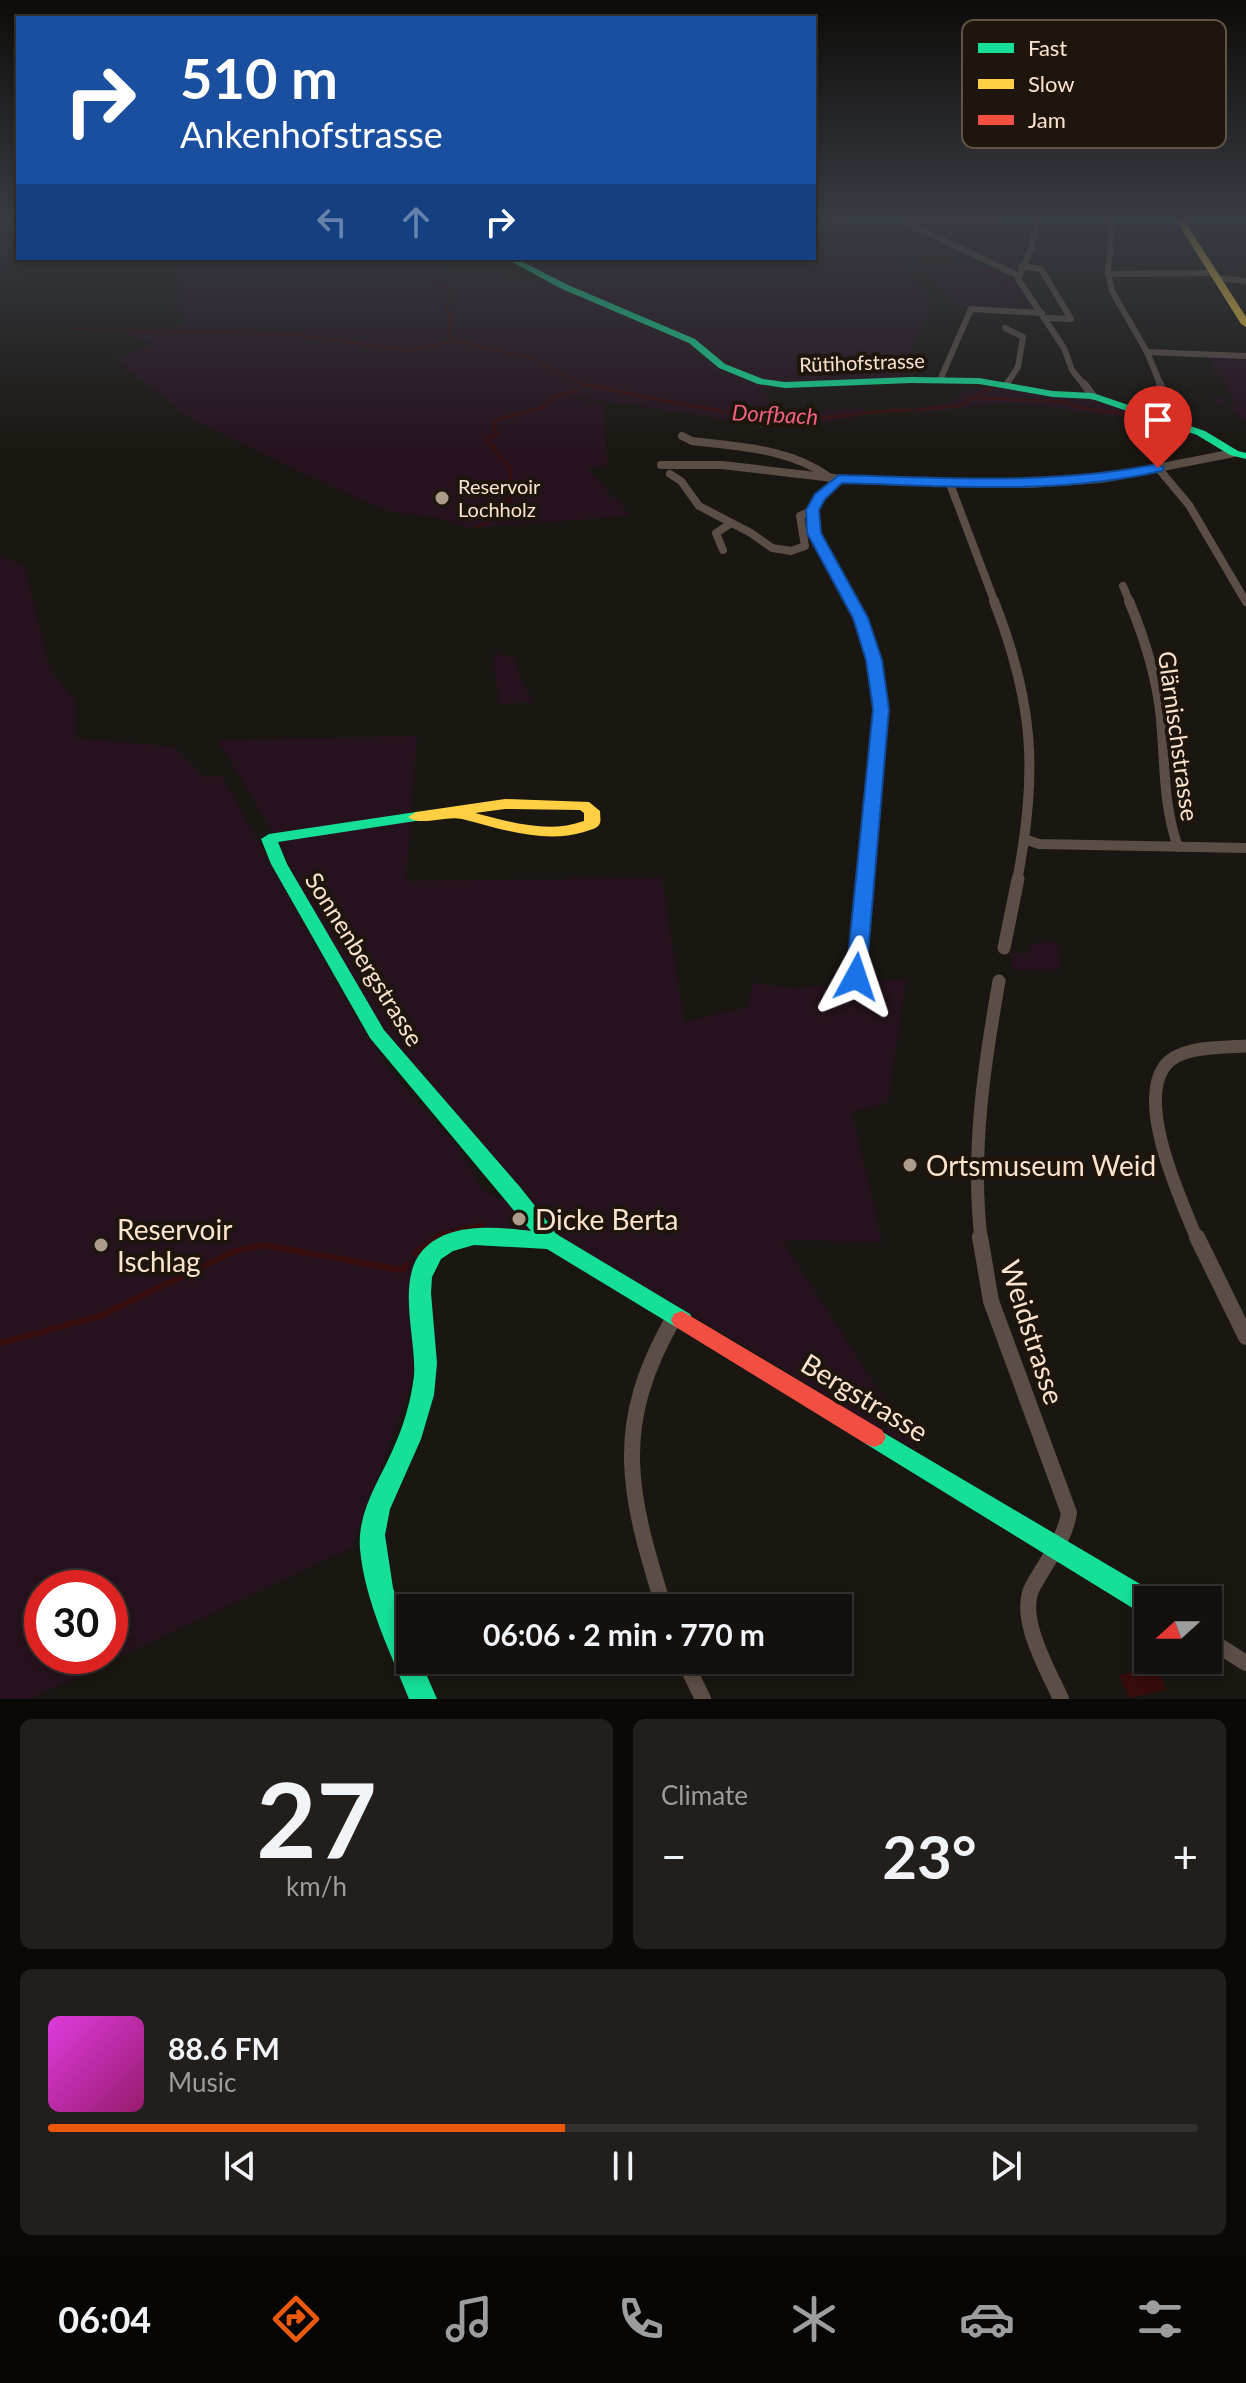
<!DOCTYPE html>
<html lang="en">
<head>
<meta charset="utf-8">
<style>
  body { margin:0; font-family:Lato,sans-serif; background:#211e1b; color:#f1f3f6; height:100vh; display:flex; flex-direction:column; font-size:30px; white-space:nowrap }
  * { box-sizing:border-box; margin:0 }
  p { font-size:26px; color:#9d9d9d }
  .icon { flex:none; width:44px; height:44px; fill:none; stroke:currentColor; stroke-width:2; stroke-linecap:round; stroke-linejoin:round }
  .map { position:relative; height:1699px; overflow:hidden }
  .side { display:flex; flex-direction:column; gap:20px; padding:20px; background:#0b0907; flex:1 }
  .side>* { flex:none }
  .guide { position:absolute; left:16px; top:16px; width:800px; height:244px; border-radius:0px; box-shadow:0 4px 12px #0003,0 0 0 2px #33302e; background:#1a4fa0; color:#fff; overflow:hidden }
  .needle { width:52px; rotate:249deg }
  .fabs { position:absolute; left:1134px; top:1586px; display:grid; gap:16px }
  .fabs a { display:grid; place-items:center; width:88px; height:88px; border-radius:0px; background:#14100d; box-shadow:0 4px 12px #0003,0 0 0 2px #33302e; font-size:40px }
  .speed { position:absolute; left:24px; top:1570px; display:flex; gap:16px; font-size:40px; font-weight:700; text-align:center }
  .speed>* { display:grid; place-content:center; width:104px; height:104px; border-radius:50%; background:#14100d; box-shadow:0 4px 12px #0003,0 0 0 2px #33302e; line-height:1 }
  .speed .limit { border:12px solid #d22; background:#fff; color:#111 }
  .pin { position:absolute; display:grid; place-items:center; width:68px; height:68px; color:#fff; margin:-82px -34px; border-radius:50% 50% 50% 0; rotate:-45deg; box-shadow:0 0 8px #0007 }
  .pin .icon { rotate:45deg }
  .me { position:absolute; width:88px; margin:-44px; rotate:5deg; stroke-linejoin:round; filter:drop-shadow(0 0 6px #0008) }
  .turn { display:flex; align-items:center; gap:28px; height:168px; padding:0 32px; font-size:36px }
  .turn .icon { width:104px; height:104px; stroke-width:2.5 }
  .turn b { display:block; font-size:56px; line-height:68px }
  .lanes { display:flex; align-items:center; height:76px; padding:0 32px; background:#0003; justify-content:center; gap:40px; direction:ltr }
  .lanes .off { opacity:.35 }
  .big { font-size:60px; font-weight:700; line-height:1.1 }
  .side .widget { flex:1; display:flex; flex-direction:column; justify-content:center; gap:12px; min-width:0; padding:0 28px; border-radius:12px; background:#211e1b }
  .side .dial { align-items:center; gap:0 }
  .dial b { font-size:104px; line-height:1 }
  .song { display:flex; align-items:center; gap:24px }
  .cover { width:96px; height:96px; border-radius:12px; background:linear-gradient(135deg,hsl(300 70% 55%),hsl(320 70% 35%)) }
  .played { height:8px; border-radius:4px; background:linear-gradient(90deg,#ea580c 45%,#33302e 45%) }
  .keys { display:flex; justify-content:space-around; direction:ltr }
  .heat { display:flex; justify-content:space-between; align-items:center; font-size:44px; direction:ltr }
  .side .tiles { flex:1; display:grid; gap:20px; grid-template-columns:1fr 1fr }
  .widget:last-child { grid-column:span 2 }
  .trip { position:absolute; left:396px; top:1594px; width:456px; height:80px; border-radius:0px; background:#14100d; box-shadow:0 4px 12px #0003,0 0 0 2px #33302e; font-weight:700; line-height:80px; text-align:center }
  .tab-bar { display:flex; height:128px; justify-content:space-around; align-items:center; background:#080605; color:#9d9d9d }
  .tab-bar .icon { width:56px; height:56px }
  .tab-bar .current { color:#ea580c }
  .tab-bar b { font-size:36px; color:#f1f3f6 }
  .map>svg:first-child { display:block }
  .green { fill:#25121e; fill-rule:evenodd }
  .water { fill:#360d0c }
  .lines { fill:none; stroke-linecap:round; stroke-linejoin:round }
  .stream-far3 { stroke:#360d0c; stroke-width:2 }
  .stream-far2 { stroke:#360d0c; stroke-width:3 }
  .stream-far1 { stroke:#360d0c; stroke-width:5 }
  .stream { stroke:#360d0c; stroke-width:6 }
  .street-far4 { stroke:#5b4e46; stroke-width:6 }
  .street-far3 { stroke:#5b4e46; stroke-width:8 }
  .street-far2 { stroke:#5b4e46; stroke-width:10 }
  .street-far1 { stroke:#5b4e46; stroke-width:13 }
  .street { stroke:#5b4e46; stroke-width:16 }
  .fast { fill:#16e098; fill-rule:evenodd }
  .slow { fill:#ffcf43; fill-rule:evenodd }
  .jam { fill:#f24e42; fill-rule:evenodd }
  .route { fill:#1a73e8; stroke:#114b97; stroke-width:2 }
  .poi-dot { fill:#ad9b8b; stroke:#1e160d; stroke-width:3 }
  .labels { text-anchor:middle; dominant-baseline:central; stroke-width:8; stroke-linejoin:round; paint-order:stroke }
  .far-street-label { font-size:20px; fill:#fce3cd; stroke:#1e160d }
  .far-poi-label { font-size:20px; fill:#fce3cd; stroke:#1e160d; text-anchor:start }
  .far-water-label { font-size:22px; font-style:italic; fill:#f6617e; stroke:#1e160d }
  .street-label { font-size:24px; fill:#fce3cd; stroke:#1e160d }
  .near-poi-label { font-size:28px; fill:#fce3cd; stroke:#1e160d; text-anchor:start }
  .near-street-label { font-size:28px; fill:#fce3cd; stroke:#1e160d }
  .key { fill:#1e160d; stroke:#615447; stroke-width:2 }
  .key-label { font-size:22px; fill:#fce3cd }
</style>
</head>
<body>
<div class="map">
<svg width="1246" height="1699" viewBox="0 0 1246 1699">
  <rect width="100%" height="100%" fill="#1a1611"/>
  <g class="green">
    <path d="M814,217C822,217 832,216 839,219C869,233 923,274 931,306L901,379L764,389L772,407L813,411L862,408L869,413C791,436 711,416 632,405C604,401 575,398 547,394L603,404L608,464L588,469L613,498H617L629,516L467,528L447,520L384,510L281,463L190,418L115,359L152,344L127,335C145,325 167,331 186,323L178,311L172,308L180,300L179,258H403L432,268L556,283L512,258H814Z"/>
    <path d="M896,217H1002L1029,237L1027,250L1014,270L1007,269L937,236L944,234L932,227L920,229Z"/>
    <path d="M971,267C1010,269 1016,279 1036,312L957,306L921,271Z"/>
    <path d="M1208,357L1246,358V422L1227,407L1215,405L1213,397L1219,396L1228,407L1235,405L1222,375H1218Z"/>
    <path d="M997,385L1097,399L1142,416L1141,420L1051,407L1002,403L931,412L915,409L950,403L965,391Z"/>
    <path d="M0,556L24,565L50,671L75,699V738L175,747L204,777L222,776L356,1017L393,1074L460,1150L482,1189L508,1202L536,1229L428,1250L410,1275L418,1356L407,1398L353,1547L30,1699H0ZM42,1588H110V1656H42Z"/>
    <path d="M493,654L514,657L522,683L534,702L499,704Z"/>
    <path d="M417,736L406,881L662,878L684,1022L748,1007L753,983L793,988L906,979L888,1102L852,1112L882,1242L782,1240L918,1452L737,1341L566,1244L383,1040L339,964L276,838L218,740Z"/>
    <path d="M1056,942L1061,969L1013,970L1010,953H1029L1031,944Z"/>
  </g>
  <path class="water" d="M1156,1667L1166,1690L1129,1698L1119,1675Z"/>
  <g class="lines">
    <g class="stream-far3">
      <path d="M837,217L883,247L958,266"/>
      <path d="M386,258L397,266L421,272L429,280L454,290L455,300L446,307L450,318L448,337L452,340L535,359C538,363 580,383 588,386"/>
      <path d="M961,267L979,269"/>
      <path d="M982,270C1004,275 1019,289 1023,311"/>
      <path d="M75,329L287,334L408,350L457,341"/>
      <path d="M997,386L1000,385"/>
    </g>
    <g class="stream-far2">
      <path d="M583,384L638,395"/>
      <path d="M640,396C696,406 755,420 812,418C845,417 878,410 911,410"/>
      <path d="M556,397L577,390"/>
      <path d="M981,397L979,394L1000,385"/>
      <path d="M916,410L961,405L973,398H981L1065,402L1083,408L1141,416"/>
      <path d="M497,453L487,440L497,434L493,427L496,420L541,408L554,398"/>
      <path d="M499,455L510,469L512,493"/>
      <path d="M478,527L500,516L510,497"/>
    </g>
    <path class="stream-far1" d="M435,1239L442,1234L482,1225"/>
    <g class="stream">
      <path d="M415,1253L438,1237"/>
      <path d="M0,1343L100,1316L235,1251L263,1245L402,1270L406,1265"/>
    </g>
    <g class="street-far4">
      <path d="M894,217L1017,275"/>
      <path d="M1039,217L1031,249L1018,279L1064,348L1072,370L1085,386"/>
      <path d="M1106,217L1112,232L1108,271L1112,291L1147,352L1161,386"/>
      <path d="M1021,266L1041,269L1071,319L1045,318"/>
      <path d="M1108,274L1214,273"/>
      <path d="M1217,278L1246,281"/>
      <path d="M1005,328L1023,337L1018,367L1006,385"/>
      <path d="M1147,352L1246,356"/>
      <path d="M940,380L971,309L1042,313"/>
    </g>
    <g class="street-far3">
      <path d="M1084,384L1093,396"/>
      <path d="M1160,384L1173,417L1168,420"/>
      <path d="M682,436L692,441C739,447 790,448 829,477"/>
      <path d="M661,465H722L842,479L1028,484L1101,479L1234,453"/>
      <path d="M1158,468L1189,505L1246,602"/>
      <path d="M670,474L681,481L699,506L751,533L772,548L791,551L805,546L800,516L813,510"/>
      <path d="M839,479C822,495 810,508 814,533L852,603"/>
      <path d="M950,484L995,603"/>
      <path d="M723,550L716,533L730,524"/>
      <path d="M1123,586L1130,603"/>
    </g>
    <g class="street-far2">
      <path d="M851,601C898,688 874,787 865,881"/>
      <path d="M994,601C1034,703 1038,773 1017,881"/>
      <path d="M1129,601C1145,639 1157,678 1161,719C1165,763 1163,805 1178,847"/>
      <path d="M1024,839L1039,844L1246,848"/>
    </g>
    <g class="street-far1">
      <path d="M1004,948L1018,879"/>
      <path d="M856,977L865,879"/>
      <path d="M981,1239C971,1152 984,1066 999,981"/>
      <path d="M1197,1239C1181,1200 1137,1106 1164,1067C1179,1045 1223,1048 1246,1046"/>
    </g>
    <g class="street">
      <path d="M980,1237L991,1301L1069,1513C1064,1542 1047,1560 1033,1586C1016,1616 1048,1670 1061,1699"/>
      <path d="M1197,1237L1246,1337"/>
      <path d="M664,1608C628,1492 611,1426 675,1316"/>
      <path d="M1208,1639L1246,1663"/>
      <path d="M684,1660L703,1699"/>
    </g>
    <g class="fast">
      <path d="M505,258H515L568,285L695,339L725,364L763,379L785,382L911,377L979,378L1053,391L1093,393L1205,431L1238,451L1246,453V459L1230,455L1197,435L1092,399L1053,397L979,384L911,383L785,388L758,384L719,368L689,343L562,289Z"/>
      <path d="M416,812L424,817L422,820L278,842L287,864L384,1030L520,1187L558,1235L690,1314L693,1320L690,1326L682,1329L674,1326L547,1249L474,1245L453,1251L441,1259L432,1277L431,1293L437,1363L434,1395L421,1439L390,1509L385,1535L393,1588L410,1636V1660H420L437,1699H409C390,1651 365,1602 360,1549C357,1511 380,1480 394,1447C404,1425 411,1400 414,1376C417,1339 394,1276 426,1247C452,1222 498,1227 531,1231L370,1038L271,864L261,839L269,834Z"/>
      <path d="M874,1427L1157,1594L1160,1600H1148V1615L1139,1612L866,1444L862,1437L866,1430Z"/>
    </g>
    <g class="slow">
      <path d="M1174,217H1182L1246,317V327L1241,324Z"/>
      <path d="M505,799L589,802L600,811C600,815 601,820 600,823C598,829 589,830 584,832C544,844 501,829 462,819C446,815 420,827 408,817L416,812ZM505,809L580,810L584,813V821C548,834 510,822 475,813Z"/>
    </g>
    <path class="jam" d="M682,1311L882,1430L886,1437L882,1444L874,1447L866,1444L674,1326L671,1320L674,1314Z"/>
  </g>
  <linearGradient id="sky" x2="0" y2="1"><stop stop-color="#0e0c09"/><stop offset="0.48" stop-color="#383c43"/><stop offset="1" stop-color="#383c43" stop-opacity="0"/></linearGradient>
  <rect width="1246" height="455" fill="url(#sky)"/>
  <path class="route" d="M1158,464L1164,468L1162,471C1057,495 949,486 842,483L825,499L819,510L821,533L868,618L882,660L889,709L866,977L856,984L848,982L846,977L873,709L866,660L853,618L807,533L806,510L815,494L839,475C946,478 1052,485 1158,464Z"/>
  <g class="poi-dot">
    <circle cx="442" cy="498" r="8"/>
    <circle cx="910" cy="1165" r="8"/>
    <circle cx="519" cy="1219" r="8"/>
    <circle cx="101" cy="1245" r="8"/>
  </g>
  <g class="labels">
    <g class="far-street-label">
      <text transform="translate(862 362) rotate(-2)">Rütihofstrasse</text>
    </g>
    <g class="far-poi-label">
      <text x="458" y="486">Reservoir<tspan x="458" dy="23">Lochholz</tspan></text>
    </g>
    <g class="far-water-label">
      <text transform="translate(775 414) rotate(3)">Dorfbach</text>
    </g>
    <g class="street-label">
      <text transform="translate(1179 736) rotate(82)">Glärnischstrasse</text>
      <text transform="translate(365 959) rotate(58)">Sonnenbergstrasse</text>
    </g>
    <g class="near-poi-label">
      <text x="926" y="1165">Ortsmuseum Weid</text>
      <text x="535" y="1219">Dicke Berta</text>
      <text x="117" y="1229">Reservoir<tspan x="117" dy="32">Ischlag</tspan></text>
    </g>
    <g class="near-street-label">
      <text transform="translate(1033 1332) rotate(72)">Weidstrasse</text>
      <text transform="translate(865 1397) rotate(31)">Bergstrasse</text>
    </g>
  </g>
  <rect x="962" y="20" width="264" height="128" rx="12" class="key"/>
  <rect x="978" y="43" width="36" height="10" fill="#16e098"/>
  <rect x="978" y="79" width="36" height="10" fill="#ffcf43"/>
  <rect x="978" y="115" width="36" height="10" fill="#f24e42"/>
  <g class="key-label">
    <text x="1028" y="56">Fast</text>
    <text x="1028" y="92">Slow</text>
    <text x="1028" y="128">Jam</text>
  </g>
</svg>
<div class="fabs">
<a><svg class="needle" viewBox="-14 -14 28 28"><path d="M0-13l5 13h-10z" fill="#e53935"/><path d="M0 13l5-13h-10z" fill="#9d9d9d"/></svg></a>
</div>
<div class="speed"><div class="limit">30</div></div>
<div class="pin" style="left:1158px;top:468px;background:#d93025"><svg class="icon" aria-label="arrive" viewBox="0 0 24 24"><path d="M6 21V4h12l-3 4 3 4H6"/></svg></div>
<svg class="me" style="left:856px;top:977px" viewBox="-20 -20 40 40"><path d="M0-17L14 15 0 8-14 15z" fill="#1a73e8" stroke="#fff" stroke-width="4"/></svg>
<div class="trip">06:06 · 2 min · 770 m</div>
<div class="guide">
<div class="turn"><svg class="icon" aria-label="right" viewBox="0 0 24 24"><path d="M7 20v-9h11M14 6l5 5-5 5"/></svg><div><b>510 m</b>Ankenhofstrasse</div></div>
<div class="lanes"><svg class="icon off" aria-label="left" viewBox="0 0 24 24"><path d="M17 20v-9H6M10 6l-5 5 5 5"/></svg><svg class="icon off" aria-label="ahead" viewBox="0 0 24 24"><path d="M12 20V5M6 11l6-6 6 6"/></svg><svg class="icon" aria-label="right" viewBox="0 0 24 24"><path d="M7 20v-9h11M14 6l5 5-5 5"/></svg></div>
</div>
</div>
<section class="side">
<div class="tiles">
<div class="widget dial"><b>27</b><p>km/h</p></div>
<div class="widget"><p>Climate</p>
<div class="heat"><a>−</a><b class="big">23°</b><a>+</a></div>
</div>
<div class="widget">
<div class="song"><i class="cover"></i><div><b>88.6 FM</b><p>Music</p></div></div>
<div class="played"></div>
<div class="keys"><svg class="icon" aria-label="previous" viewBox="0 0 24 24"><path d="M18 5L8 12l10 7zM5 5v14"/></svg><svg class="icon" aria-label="pause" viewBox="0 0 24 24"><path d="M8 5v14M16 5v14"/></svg><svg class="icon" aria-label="next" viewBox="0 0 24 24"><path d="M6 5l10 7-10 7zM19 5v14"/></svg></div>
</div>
</div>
</section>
<nav class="tab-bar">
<b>06:04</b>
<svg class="icon current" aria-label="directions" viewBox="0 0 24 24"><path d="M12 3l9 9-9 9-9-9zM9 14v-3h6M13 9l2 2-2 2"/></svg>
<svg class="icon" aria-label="music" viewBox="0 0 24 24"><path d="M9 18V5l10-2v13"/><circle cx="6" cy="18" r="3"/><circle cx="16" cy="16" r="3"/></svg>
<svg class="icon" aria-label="phone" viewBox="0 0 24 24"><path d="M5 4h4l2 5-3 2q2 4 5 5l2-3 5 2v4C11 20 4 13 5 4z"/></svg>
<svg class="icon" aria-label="climate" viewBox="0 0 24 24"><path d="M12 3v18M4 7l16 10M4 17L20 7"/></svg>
<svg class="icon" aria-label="car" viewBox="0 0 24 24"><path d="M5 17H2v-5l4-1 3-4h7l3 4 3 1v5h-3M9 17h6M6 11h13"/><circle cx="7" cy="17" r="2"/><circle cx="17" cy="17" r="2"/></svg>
<svg class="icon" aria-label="filters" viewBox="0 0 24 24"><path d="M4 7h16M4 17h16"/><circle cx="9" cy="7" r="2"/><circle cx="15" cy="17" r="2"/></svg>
</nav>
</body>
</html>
